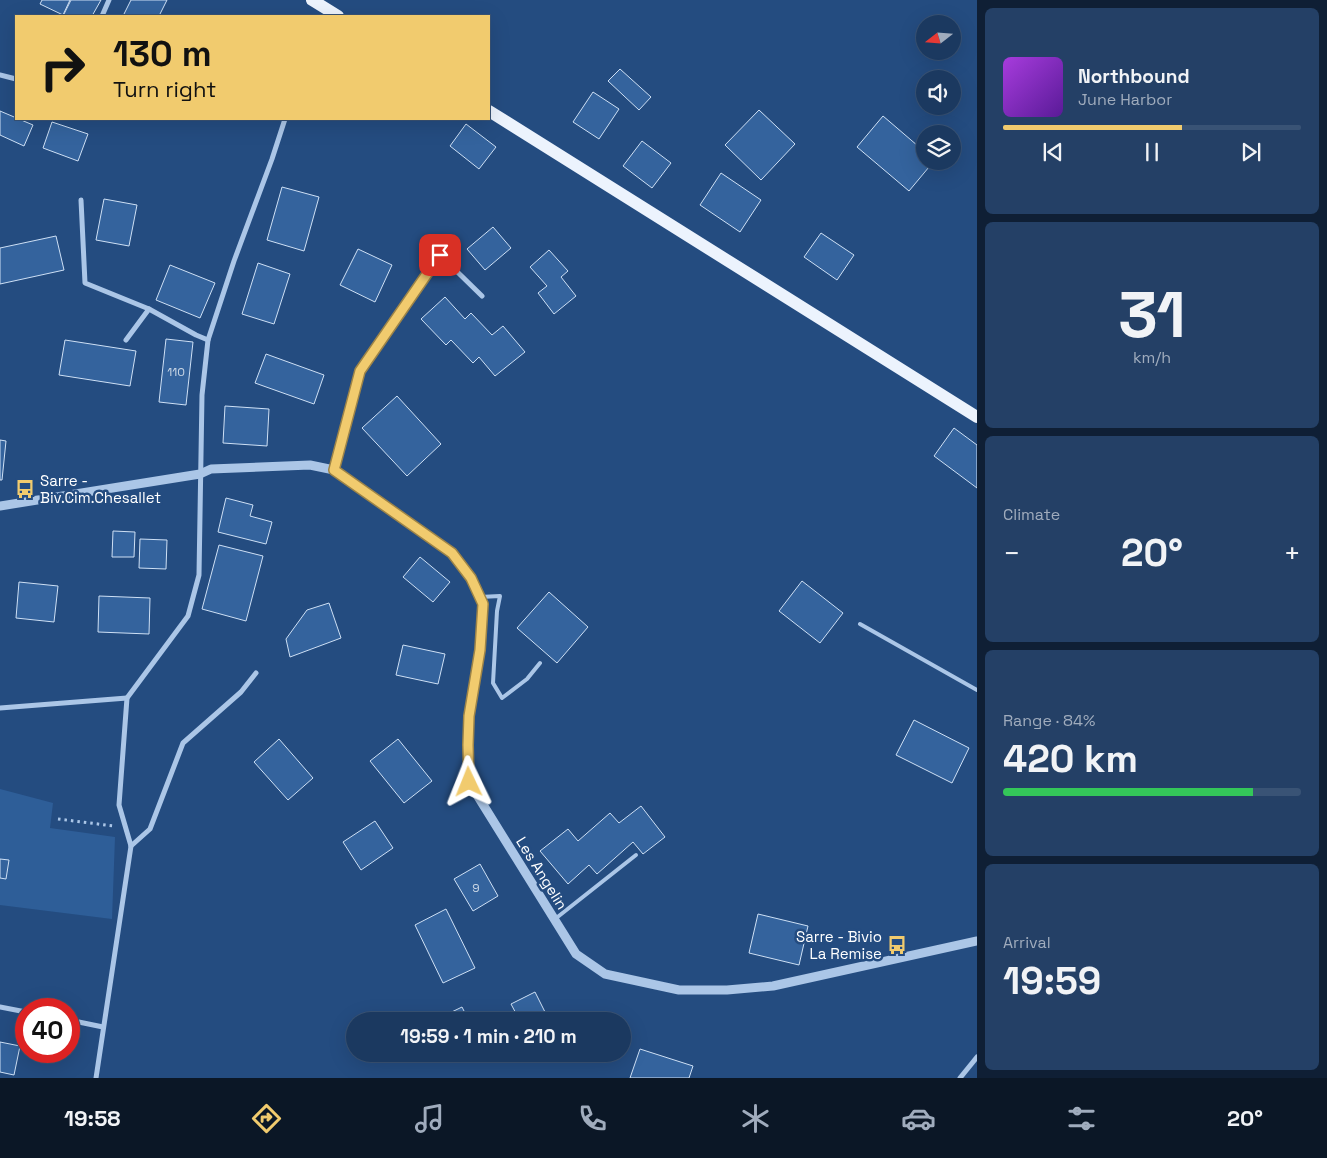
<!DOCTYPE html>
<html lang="en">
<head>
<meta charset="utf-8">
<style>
  body { margin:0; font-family:"Space Grotesk",sans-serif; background:#244066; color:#f1f3f6; height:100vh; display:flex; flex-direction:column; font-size:19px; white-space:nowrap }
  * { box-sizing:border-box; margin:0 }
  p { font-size:16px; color:#a0acbd }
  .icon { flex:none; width:28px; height:28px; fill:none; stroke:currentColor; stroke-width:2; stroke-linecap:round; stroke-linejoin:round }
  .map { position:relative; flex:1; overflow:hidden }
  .panel { display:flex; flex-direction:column; gap:8px; padding:8px; background:#0f1f35; width:350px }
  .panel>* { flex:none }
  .guide { position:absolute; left:15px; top:15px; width:475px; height:105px; border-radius:0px; box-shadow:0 5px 20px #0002,0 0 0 1px #395375; background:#f1cb6e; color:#111; overflow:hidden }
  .needle { width:32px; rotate:253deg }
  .tools { position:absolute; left:916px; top:15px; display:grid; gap:10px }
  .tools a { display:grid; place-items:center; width:45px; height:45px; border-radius:50%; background:#1b3960; box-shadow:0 5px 20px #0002,0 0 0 1px #395375; font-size:25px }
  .speed { position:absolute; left:15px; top:998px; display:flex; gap:10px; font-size:25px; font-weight:700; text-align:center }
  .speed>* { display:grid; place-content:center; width:65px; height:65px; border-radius:50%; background:#1b3960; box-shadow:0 5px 20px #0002,0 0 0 1px #395375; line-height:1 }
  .speed .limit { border:8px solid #d22; background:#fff; color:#111 }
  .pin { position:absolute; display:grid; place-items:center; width:42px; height:42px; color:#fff; margin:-21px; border-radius:10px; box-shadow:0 2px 8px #0006 }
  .me { position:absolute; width:55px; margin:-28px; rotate:358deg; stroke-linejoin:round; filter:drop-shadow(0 0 4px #0008) }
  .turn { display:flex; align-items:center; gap:18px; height:105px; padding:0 15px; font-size:22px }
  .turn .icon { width:65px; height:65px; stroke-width:2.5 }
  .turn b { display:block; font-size:35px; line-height:42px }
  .big { font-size:38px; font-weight:600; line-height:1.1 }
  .panel .tile { flex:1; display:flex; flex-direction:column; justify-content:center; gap:8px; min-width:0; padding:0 18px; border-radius:8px; background:#244066 }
  .panel .dial { align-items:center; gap:0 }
  .dial b { font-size:65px; line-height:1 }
  .song { display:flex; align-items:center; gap:15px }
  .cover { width:60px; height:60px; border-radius:8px; background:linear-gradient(135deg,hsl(280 70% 55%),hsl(270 70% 35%)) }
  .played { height:5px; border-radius:2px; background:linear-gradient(90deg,#f1cb6e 60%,#395375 60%) }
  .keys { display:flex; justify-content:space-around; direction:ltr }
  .heat { display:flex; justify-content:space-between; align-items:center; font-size:28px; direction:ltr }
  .charge { height:8px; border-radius:4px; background:linear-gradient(90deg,#34c759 84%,#395375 0) }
  .trip { position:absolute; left:346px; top:1012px; width:285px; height:50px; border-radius:25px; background:#1b3960; box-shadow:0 5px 20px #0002,0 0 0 1px #395375; font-weight:600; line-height:50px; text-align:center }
  .dock { display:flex; height:80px; justify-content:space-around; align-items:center; background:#0b1726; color:#a0acbd }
  .dock .icon { width:35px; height:35px }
  .dock .current { color:#f1cb6e }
  .dock b { font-size:22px; color:#f1f3f6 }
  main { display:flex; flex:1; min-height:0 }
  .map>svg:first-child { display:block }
  .green { fill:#2e5e98 }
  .building { fill:#34639d; stroke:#cee0f5 }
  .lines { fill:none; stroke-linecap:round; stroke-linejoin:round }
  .path { stroke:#abc6e7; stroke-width:3; stroke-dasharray:2.5 4; stroke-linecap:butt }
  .service { stroke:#abc6e7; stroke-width:4 }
  .minor { stroke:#abc6e7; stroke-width:5 }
  .tertiary { stroke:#abc6e7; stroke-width:9 }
  .primary { stroke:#ecf3fd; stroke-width:12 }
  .route-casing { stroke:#9d8448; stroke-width:12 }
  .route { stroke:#f1cb6e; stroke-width:9 }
  .labels { text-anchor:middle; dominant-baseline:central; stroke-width:5; stroke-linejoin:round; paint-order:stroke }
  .number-label { font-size:12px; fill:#ccd8e6 }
  .poi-label { font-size:15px; fill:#fff; stroke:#244c80; text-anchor:start }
  .street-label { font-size:15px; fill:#fff; stroke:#244c80 }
</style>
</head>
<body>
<main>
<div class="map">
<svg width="977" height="1078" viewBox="0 0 977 1078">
  <rect width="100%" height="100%" fill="#244c80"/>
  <path class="green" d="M0,789L53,803L50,828L115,837L112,919L0,905Z"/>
  <g class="building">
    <path d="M42,0H70L63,15L40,4Z"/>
    <path d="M71,0H101L92,16H63Z"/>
    <path d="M131,0H167L159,16H123Z"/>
    <path d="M620,69L651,97L639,110L608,81Z"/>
    <path d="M593,92L619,109L599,139L573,122Z"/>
    <path d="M759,110L795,144L761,180L725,145Z"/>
    <path d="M0,111L33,125L24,146L0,135Z"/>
    <path d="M883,116L925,152V161H934L909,191L857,147Z"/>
    <path d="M52,122L88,134L78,161L43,148Z"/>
    <path d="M466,124L496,147L479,169L450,146Z"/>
    <path d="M642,141L671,163L652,188L623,166Z"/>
    <path d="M721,173L761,200L740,232L700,205Z"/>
    <path d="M282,187L319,197L304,251L267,240Z"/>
    <path d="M104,199L137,205L129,246L96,240Z"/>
    <path d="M493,227L511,248L485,270L467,249Z"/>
    <path d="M821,233L854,255L837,280L804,257Z"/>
    <path d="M56,236L64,270L0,284V248Z"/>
    <path d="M358,249L392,265L375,302L340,285Z"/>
    <path d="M549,250L568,271L561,277L576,296L554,314L538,293L547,286L530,267Z"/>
    <path d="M258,263L290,274L274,324L242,314Z"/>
    <path d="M170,265L215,283L200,318L156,300Z"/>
    <path d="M445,297L465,319L471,313L492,335L503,326L525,352L495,376L479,357L473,363L451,340L446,345L421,319Z"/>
    <path d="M166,339L193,342L186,405L159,402Z"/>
    <path d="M65,340L136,351L130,386L59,375Z"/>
    <path d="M266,354L324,375L314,404L255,383Z"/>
    <path d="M397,396L441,444L407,476L362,428Z"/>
    <path d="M225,406L269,409L267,446L223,443Z"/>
    <path d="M954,428L977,445V488L934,456Z"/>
    <path d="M0,440L6,441L2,480H0Z"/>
    <path d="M226,498L253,505L250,516L272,522L266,544L218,532Z"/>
    <path d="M113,531L135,532L134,557H112Z"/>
    <path d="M140,539L167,540L166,569L139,568Z"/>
    <path d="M219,545L263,556L246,621L202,609Z"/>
    <path d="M420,557L450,582L433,602L403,577Z"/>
    <path d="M802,581L843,613L820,643L779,611Z"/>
    <path d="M19,582L58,586L54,622L16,618Z"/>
    <path d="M549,592L588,627L557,663L517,628Z"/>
    <path d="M99,596L150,598L149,634L98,632Z"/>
    <path d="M329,603L341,638L290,657L286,639L307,610Z"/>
    <path d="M403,645L445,654L438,684L396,675Z"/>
    <path d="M914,720L969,748L952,783L896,755Z"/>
    <path d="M279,739L313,778L288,800L254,762Z"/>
    <path d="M398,739L432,781L404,803L370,761Z"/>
    <path d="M641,806L665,837L643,854L633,842L597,874L589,865L568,884L540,851L568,829L578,841L610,813L619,823Z"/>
    <path d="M375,821L393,848L361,870L343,842Z"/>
    <path d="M0,859L9,860L6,879L0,878Z"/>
    <path d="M480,864L498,896L473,911L454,879Z"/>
    <path d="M446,909L475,968L443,983L415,925Z"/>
    <path d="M758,914L808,926L799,965L749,953Z"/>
    <path d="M535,992L549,1020L547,1021H520L511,1004Z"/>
    <path d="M462,1007L469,1021H433Z"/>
    <path d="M0,1042L20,1046L14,1075L0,1072Z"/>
    <path d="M640,1049L693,1066L689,1078H630Z"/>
  </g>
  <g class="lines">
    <path class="path" d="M58,819L114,826"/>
    <g class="service">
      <path d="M480,597L500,596L497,611L493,683L502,698L527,679L540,663"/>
      <path d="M860,624L977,690"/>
      <path d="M555,919L636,855"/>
    </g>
    <g class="minor">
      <path d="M102,16L109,0"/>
      <path d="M0,75L16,79"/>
      <path d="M81,200L85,283L149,309L196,335L208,340"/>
      <path d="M126,340L149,309"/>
      <path d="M334,470L360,371L440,255L482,296"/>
      <path d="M0,708L127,698"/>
      <path d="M131,846L150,829L183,743L241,692L256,673"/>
      <path d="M0,1007L26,1012"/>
      <path d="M69,1020L103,1027"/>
      <path d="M96,1078L131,846L119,805L127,698L188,616L199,575L202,395L208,340L234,261L272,159L285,119"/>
      <path d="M960,1078L977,1057"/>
    </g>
    <path class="tertiary" d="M0,506L200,474L211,469L310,465L334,470L453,553L471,578L483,604L480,650L469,716L468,745L469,782L576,954L605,974L679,990H727L773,986L977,941"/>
    <g class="primary">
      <path d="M312,0L338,16"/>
      <path d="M489,111L977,417"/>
    </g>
  </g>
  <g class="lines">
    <g class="route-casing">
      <path id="route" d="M440,255L360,371L334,470L452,553L471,578L483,604L480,650L469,716L468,745L469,782"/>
    </g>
    <use href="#route" class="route"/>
  </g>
  <defs>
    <g id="bus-bare" transform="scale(1.5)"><path d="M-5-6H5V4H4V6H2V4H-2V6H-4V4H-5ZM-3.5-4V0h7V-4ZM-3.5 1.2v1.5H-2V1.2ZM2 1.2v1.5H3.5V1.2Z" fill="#f1cb6e" stroke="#244c80" stroke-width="2.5" paint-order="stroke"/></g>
  </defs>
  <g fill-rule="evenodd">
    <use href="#bus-bare" x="25" y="489"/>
    <use href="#bus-bare" x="897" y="945"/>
  </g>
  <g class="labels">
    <g class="number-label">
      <text x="176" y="372">110</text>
      <text x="476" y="888">9</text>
    </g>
    <g class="poi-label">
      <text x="40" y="480">Sarre -<tspan x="40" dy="17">Biv.Cim.Chesallet</tspan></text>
      <text x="882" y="936" text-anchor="end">Sarre - Bivio<tspan x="882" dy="17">La Remise</tspan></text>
    </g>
    <g class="street-label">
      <text transform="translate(542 873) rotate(58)">Les Angelin</text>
    </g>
  </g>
</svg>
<div class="tools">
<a><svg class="needle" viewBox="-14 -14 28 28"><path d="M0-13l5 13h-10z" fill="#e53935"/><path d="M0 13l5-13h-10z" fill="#a0acbd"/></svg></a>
<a><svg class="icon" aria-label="sound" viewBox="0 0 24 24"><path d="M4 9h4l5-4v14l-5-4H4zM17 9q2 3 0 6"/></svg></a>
<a><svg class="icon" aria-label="layers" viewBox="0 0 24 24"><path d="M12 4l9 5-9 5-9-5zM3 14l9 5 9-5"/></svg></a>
</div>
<div class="speed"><div class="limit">40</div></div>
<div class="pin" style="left:440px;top:255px;background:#d93025"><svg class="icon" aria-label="arrive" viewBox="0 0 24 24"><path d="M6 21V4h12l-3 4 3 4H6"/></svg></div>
<svg class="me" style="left:469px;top:782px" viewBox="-20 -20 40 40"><path d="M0-17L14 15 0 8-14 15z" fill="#f1cb6e" stroke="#fff" stroke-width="4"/></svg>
<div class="trip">19:59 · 1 min · 210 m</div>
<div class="guide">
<div class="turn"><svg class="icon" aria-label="right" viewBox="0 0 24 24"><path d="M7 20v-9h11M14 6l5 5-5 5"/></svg><div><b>130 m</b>Turn right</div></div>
</div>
</div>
<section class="panel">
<div class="tile">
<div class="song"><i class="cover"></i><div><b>Northbound</b><p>June Harbor</p></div></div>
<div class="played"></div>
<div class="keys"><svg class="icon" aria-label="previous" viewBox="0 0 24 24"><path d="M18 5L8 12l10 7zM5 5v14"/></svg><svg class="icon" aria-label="pause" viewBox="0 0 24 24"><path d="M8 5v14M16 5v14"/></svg><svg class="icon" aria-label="next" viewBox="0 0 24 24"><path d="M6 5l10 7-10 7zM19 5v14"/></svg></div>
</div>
<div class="tile dial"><b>31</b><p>km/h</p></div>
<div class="tile"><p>Climate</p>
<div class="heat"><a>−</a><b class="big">20°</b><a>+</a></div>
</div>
<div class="tile"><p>Range · 84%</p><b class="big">420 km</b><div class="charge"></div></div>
<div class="tile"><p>Arrival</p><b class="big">19:59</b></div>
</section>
</main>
<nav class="dock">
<b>19:58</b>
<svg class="icon current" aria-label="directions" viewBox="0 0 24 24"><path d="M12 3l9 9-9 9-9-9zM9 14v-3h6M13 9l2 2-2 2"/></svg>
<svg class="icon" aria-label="music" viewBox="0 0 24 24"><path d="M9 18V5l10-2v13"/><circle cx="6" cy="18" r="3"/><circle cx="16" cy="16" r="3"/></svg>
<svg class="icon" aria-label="phone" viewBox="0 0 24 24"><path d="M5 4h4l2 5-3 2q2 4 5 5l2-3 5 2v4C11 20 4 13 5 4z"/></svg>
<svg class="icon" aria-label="climate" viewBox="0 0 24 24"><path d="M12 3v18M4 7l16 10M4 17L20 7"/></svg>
<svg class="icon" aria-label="car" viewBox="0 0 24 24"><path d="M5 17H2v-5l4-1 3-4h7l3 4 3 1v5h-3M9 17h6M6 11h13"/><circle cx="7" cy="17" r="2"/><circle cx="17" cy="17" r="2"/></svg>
<svg class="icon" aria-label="filters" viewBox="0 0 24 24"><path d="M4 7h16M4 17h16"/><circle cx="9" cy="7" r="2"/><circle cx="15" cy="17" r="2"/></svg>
<b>20°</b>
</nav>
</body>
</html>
